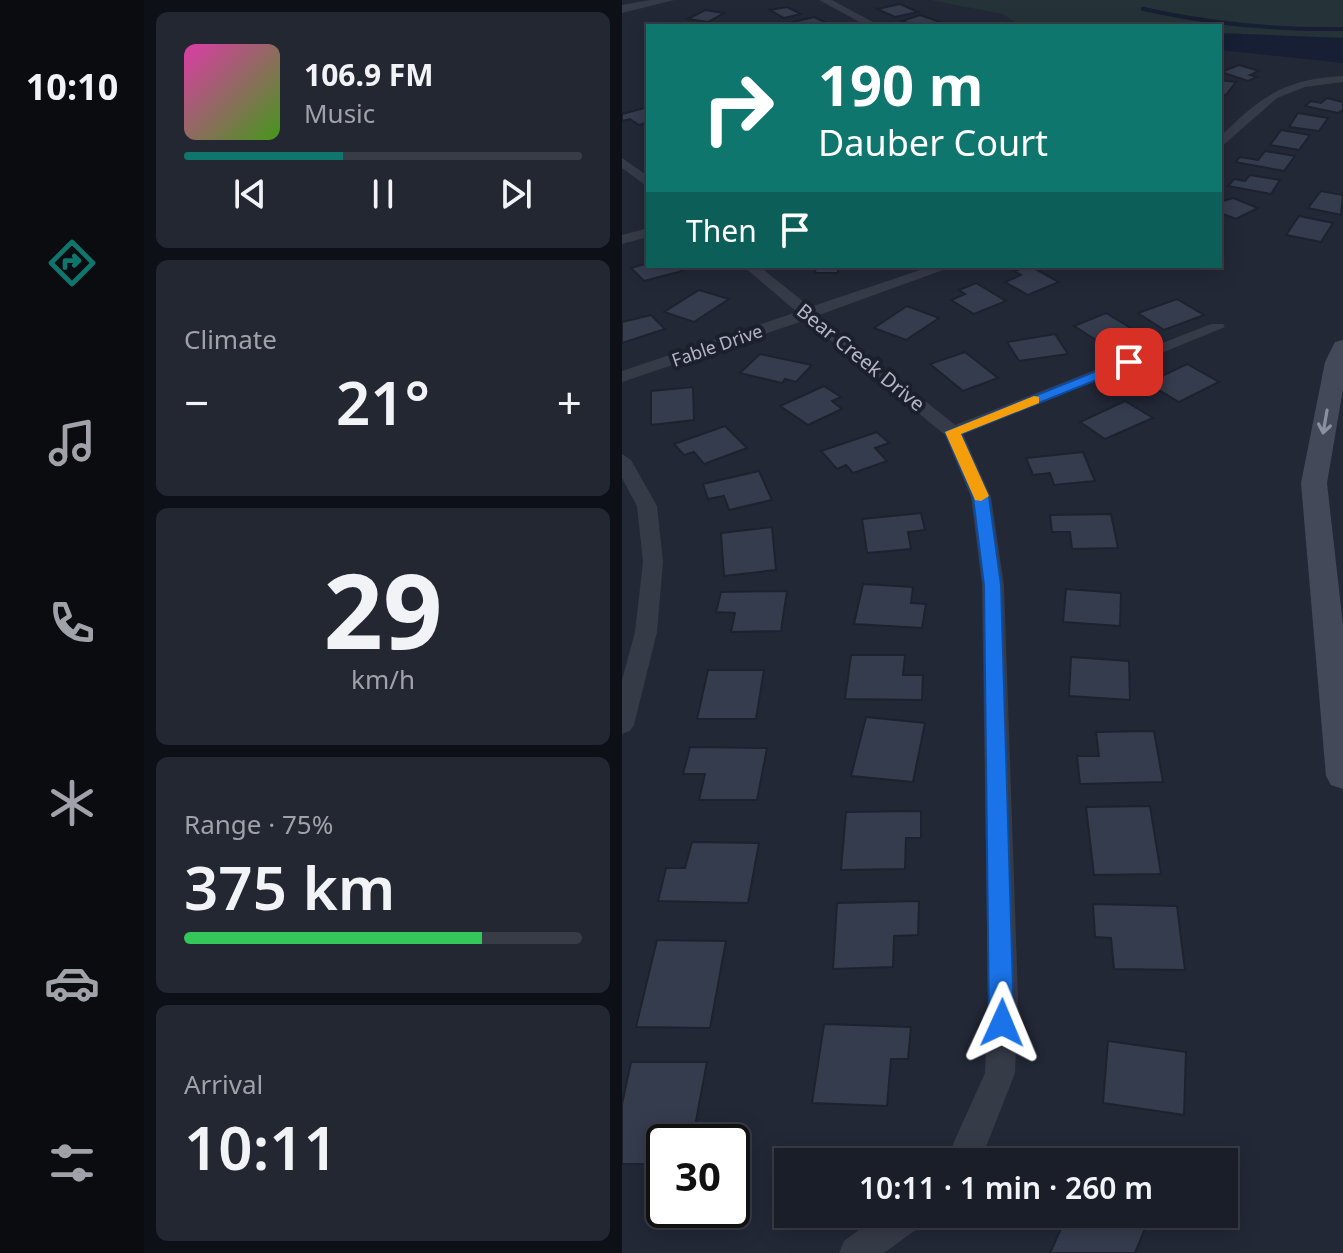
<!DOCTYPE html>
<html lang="en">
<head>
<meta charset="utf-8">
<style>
  body { margin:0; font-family:"Noto Sans",sans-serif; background:#232731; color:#f1f3f6; height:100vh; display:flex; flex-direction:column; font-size:30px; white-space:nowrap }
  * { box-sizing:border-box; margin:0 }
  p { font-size:26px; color:#9fa2a8 }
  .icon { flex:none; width:44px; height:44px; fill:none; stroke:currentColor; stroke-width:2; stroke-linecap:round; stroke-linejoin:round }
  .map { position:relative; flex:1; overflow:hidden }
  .panel { display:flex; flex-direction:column; gap:12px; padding:12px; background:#0e1017; width:478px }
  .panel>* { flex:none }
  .hud { position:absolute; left:24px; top:24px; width:576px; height:244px; border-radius:0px; box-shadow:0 4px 20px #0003,0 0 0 2px #383c46; background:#0f766e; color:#fff; overflow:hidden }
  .speed { position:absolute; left:24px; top:1124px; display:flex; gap:16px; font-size:40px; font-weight:700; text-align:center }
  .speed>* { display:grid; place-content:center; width:104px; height:104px; border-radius:50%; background:#1a1e29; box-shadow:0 4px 20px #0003,0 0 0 2px #383c46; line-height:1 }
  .speed .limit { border:4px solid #111; border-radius:12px; background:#fff; color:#111 }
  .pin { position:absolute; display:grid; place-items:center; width:68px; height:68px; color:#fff; margin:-34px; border-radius:16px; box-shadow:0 4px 12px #0006 }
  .me { position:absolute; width:88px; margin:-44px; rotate:1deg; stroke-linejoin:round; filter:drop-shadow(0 0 6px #0008) }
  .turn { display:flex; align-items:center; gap:28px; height:168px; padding:0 40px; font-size:36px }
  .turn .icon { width:104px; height:104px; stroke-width:2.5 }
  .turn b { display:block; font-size:56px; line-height:68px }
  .then { display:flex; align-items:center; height:76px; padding:0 40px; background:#0003; gap:16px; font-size:30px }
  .big { font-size:60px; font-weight:600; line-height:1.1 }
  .panel .tile { flex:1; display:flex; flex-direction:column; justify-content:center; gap:12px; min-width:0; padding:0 28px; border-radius:12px; background:#232731 }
  .panel .dial { align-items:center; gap:0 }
  .dial b { font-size:104px; line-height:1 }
  .song { display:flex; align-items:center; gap:24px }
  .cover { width:96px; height:96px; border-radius:12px; background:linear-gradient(135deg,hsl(320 70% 55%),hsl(100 70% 35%)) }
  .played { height:8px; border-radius:4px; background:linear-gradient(90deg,#0f766e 40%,#383c46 40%) }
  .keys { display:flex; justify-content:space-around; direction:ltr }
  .heat { display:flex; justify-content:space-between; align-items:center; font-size:44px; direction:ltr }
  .charge { height:12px; border-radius:6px; background:linear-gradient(90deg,#34c759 75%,#383c46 0) }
  .trip { position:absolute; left:152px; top:1148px; width:464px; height:80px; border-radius:0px; background:#1a1e29; box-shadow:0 4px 20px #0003,0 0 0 2px #383c46; font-weight:600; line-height:80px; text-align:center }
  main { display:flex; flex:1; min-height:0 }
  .dock { display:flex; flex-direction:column; width:144px; justify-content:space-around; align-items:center; background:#0a0c10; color:#9fa2a8 }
  .dock .icon { width:56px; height:56px }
  .dock .active { color:#0f766e }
  .dock b { font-size:36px; color:#f1f3f6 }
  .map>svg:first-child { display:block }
  .green { fill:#253338 }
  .water { fill:#171f34 }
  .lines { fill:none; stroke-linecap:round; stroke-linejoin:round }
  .stream { stroke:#171f34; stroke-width:4 }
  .building { fill:#353c4e; stroke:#1d222e; stroke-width:2 }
  .minor { fill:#363b48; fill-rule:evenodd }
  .tertiary { fill:#363b48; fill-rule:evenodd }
  .secondary { fill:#44495a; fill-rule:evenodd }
  .oneway { stroke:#8b8f9f }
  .route { fill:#1a73e8; stroke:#114b97; stroke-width:2 }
  .slow { fill:#f59e0b }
  .labels { text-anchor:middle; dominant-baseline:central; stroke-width:8; stroke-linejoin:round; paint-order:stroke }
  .far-street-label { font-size:18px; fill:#b1b5c4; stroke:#1c202c }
  .street-label { font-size:20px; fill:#b1b5c4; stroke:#1c202c }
</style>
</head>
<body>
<main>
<nav class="dock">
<b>10:10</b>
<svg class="icon active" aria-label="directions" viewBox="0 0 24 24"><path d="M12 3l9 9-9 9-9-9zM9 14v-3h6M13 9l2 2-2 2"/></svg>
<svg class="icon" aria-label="music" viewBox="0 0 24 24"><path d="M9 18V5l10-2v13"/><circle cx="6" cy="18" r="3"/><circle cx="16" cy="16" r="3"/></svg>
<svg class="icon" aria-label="phone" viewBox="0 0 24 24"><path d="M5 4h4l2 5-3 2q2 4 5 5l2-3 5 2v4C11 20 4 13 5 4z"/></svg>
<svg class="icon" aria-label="climate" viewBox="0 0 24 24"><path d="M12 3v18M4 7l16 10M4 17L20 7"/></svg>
<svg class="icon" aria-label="car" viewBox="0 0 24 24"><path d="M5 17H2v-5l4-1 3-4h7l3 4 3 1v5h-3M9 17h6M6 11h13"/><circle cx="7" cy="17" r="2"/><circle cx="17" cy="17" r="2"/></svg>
<svg class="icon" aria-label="filters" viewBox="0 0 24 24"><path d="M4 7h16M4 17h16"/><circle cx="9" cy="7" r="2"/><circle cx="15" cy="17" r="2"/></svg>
</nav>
<section class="panel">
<div class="tile">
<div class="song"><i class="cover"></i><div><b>106.9 FM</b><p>Music</p></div></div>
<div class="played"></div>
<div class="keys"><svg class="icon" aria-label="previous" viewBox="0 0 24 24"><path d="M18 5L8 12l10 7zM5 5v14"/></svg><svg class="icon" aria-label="pause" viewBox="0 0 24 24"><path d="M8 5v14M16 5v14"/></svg><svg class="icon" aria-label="next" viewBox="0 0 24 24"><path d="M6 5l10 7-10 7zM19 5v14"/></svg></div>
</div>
<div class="tile"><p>Climate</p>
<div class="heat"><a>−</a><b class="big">21°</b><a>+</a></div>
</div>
<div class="tile dial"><b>29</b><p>km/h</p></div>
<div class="tile"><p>Range · 75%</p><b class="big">375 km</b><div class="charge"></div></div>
<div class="tile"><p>Arrival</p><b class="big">10:11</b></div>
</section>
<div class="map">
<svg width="721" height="1253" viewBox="0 0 721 1253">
  <rect width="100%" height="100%" fill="#232837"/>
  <path class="green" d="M308,0H721V38L611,35L598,33V26H545L512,22L501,26H398L381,14Z"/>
  <path class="water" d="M598,33L721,38V63L598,50Z"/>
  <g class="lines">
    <path class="stream" d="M521,9C588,24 653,30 721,29"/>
  </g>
  <g class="building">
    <path d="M278,4L296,12L273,17L255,9Z"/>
    <path d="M165,7L179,14L162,18L148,10Z"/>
    <path d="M83,10L102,13L86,22L66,19Z"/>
    <path d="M298,15L321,23L295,26L280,21Z"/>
    <path d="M192,17L211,26H179L171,22Z"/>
    <path d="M617,65L637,71L628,75L635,77L626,81L599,72Z"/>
    <path d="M598,80L614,82L604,95L598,94Z"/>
    <path d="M705,98L721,102V110L716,113L683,106L689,101L699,103Z"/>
    <path d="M26,107V122L17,125L8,119L0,121V114Z"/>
    <path d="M676,113L706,118L697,131L667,127Z"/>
    <path d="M659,130L688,135L677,150L648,145Z"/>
    <path d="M643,151L673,156L662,171L613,162L618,157L636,160Z"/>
    <path d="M628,175L658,180L649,194L606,186L612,179L623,181Z"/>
    <path d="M699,191L721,195L719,215L686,208Z"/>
    <path d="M611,198L636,208L614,219L598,213V202Z"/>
    <path d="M677,216L711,223L699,242L664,235Z"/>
    <path d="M26,263V266H55L60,271L22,281L9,268Z"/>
    <path d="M194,266H233L216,268V273H193Z"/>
    <path d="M408,266L437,282L406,295L383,282L399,275L392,271Z"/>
    <path d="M354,283L384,301L352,314L329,300L343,294L337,290Z"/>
    <path d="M77,290L107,299L72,322L42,312Z"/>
    <path d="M555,299L582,315L542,330L516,313Z"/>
    <path d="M285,306L317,318L284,340L252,328Z"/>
    <path d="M484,313L517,333L500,340L490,334L474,340L452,326Z"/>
    <path d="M29,315L43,329L0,343V322Z"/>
    <path d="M433,334L446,354L397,361L385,342Z"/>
    <path d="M343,352L376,378L341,391L308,364Z"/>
    <path d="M138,354L190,365L174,382L163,379L160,383L118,373Z"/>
    <path d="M565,364L597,382L557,402L525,383Z"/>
    <path d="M202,386L219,397L210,401L220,409L186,425L158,406Z"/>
    <path d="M71,387L72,420L29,425V391Z"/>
    <path d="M503,401L531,418L483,439L458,422Z"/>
    <path d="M103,426L125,448L82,464L72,452L62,455L52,444Z"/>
    <path d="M255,432L267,443L253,448L265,461L231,473L224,465L215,469L199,451Z"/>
    <path d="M461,452L473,481L432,485L428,473L411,475L404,458Z"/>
    <path d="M137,471L150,500L107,510L102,496L86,499L81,484Z"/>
    <path d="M299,513L303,530L286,532L289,549L245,553L240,519Z"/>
    <path d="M489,514L496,548L450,549L448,532H430L428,515Z"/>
    <path d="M150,527L154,570L102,576L99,533Z"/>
    <path d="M241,584L291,587L289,603L304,604L300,628L232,624Z"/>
    <path d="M444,589L499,593L498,626L441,622Z"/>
    <path d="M165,591L159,631L109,632L113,613L94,612L99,592Z"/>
    <path d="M229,655H283L281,675H301L300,700L223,699Z"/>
    <path d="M449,657L507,661L508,700L447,696Z"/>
    <path d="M86,670H142L134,719H75Z"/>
    <path d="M244,717L303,723L291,782L229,776Z"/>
    <path d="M532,731L541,782L458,784L455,756H477L474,732Z"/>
    <path d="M68,747L145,748L135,800H77L83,774H61Z"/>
    <path d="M528,806L539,874L472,875L464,807Z"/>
    <path d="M299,811V838H284L283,869L219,870L224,812Z"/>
    <path d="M70,842L137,843L126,903L36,901L44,868H63Z"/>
    <path d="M297,901L296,935L272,936L271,967L211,969L215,903Z"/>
    <path d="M471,904L555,906L563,970L492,969L489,938L473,937Z"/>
    <path d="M35,940L104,941L88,1028L14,1027Z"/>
    <path d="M202,1024L289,1027L286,1059H269L265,1106L190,1103Z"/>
    <path d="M486,1041L564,1052L562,1115L481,1103Z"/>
    <path d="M9,1062H85L70,1142H42V1164H0V1104Z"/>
    <path d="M464,1147L493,1162H457Z"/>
    <path d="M433,1214H529L513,1253H428L442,1222L432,1217Z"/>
  </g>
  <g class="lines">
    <g class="minor">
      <path d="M197,0H210L258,26H245Z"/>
      <path d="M721,76V82L683,87L655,98L598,148V137C638,97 662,79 721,76Z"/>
      <path d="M0,158L26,176V187L0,168Z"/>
      <path d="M26,228V237L0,244V235Z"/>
      <path d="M121,266H137L188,307L310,266H332L197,315L333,425L589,324H601L603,327L341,434L369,497L382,585L396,998L393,1073L358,1162H323L363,1073L366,998L360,585L349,497L323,435L184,320L0,382V371L175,312Z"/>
      <path d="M0,454L9,460L35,506L41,562L35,632L12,725L8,731L0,734V680L13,632L21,562L15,506L0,478Z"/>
      <path d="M259,1214H304L299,1226L262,1253H217L222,1241Z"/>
    </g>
    <path class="tertiary" d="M28,0H52L0,13V5Z"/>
    <path class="secondary" d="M721,340V389L705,483L721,625V789L709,785L704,776L679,483L703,362L713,342Z"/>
  </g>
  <defs><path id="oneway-shaft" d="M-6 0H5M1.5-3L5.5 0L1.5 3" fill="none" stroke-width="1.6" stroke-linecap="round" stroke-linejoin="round" transform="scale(2)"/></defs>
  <use class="oneway" href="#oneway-shaft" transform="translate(703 422) rotate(100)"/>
  <path class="route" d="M507,358L514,362L512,365L339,434L367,497L379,585L392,1023L389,1031L380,1035L371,1031L367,1023L362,585L351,497L323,432Z"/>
  <path class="slow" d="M412,396L417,397V403L339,434L367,496L359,501L353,500L323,432Z"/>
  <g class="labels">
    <g class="far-street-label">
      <text transform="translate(95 345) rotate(-19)">Fable Drive</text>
    </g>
    <g class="street-label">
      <text transform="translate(239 357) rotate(39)">Bear Creek Drive</text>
    </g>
  </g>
</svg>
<div class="speed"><div class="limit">30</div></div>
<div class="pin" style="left:507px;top:362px;background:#d93025"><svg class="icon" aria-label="arrive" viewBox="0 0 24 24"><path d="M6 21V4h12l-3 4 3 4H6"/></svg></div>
<svg class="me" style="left:380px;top:1023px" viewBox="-20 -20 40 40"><path d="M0-17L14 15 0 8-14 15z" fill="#1a73e8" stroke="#fff" stroke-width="4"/></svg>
<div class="trip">10:11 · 1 min · 260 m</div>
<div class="hud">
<div class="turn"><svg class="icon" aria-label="right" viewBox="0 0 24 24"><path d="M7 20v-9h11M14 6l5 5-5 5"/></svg><div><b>190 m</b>Dauber Court</div></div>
<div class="then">Then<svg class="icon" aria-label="arrive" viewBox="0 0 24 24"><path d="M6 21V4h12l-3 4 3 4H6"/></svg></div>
</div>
</div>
</main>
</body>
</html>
